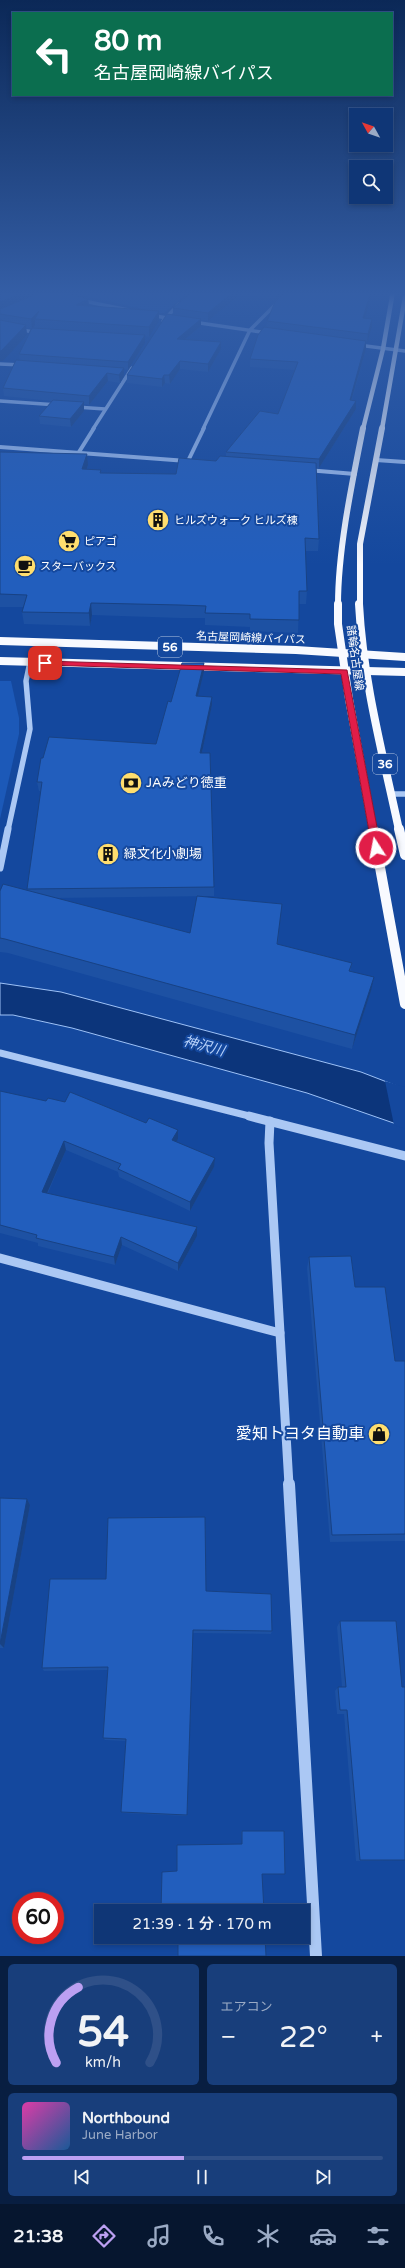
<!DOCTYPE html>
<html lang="ja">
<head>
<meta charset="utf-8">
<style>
  body { margin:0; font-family:"Varela Round","Noto Sans JP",sans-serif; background:#183e7b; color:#f1f3f6; height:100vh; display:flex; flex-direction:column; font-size:15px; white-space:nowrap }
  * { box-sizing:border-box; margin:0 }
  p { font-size:13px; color:#9babc5 }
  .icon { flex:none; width:22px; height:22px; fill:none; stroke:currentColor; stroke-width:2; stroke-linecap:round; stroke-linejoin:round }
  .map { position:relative; height:1956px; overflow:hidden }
  .details { display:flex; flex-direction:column; gap:8px; padding:8px; background:#081e41; flex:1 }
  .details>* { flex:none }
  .guide { position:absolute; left:12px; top:12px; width:381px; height:84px; border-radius:0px; box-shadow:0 2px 6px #0003,0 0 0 1px #2f5088; background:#0b6e4f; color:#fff; overflow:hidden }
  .needle { width:26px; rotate:310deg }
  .fabs { position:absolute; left:349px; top:108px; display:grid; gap:8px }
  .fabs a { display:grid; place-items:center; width:44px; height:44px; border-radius:0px; background:#0f3676; box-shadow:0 2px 6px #0003,0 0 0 1px #2f5088; font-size:20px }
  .speed { position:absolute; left:12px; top:1892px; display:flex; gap:8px; font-size:20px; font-weight:700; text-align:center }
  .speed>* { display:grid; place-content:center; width:52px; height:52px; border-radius:50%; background:#0f3676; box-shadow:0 2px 6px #0003,0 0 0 1px #2f5088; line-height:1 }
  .speed .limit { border:6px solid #d22; background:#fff; color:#111 }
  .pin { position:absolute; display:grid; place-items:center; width:34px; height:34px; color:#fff; margin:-17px; border-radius:8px; box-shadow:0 2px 6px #0006 }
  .me { position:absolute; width:44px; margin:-22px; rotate:349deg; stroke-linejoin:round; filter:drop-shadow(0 0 3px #0008) }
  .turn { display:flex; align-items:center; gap:14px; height:84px; padding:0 16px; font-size:18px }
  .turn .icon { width:52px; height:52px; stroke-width:2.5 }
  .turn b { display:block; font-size:28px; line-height:34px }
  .big { font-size:30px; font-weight:600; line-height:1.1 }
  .details .widget { flex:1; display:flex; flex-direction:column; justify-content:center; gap:6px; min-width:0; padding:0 14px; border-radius:6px; background:#183e7b }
  .details .dial { align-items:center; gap:0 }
  .dial svg { height:104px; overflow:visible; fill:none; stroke:#2f5088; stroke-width:7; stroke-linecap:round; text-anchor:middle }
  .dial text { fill:#f1f3f6; stroke:none }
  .song { display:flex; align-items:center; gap:12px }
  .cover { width:48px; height:48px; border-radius:6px; background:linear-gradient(135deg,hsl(320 70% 55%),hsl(210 70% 35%)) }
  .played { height:4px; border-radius:2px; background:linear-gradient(90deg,#bca0f2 45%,#2f5088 45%) }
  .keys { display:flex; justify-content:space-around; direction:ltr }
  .heat { display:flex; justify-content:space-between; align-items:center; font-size:22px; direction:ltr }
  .details .tiles { flex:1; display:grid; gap:8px; grid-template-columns:1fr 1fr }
  .widget:last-child { grid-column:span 2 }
  .trip { position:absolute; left:94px; top:1904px; width:216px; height:40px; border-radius:0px; background:#0f3676; box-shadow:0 2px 6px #0003,0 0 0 1px #2f5088; font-weight:600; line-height:40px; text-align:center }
  .dock { display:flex; height:64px; justify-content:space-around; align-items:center; background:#06162f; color:#9babc5 }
  .dock .icon { width:28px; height:28px }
  .dock .selected { color:#bca0f2 }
  .dock b { font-size:18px; color:#f1f3f6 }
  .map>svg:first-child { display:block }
  .green { fill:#1c59b8 }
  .water { fill:#0c357b; stroke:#9ec2f7 }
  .pier { fill:#14489e }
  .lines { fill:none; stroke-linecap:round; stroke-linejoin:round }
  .minor-far5 { stroke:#abc8f4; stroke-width:3.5 }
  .minor-far4 { stroke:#abc8f4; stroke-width:4 }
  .minor-far3 { stroke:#abc8f4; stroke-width:5.5 }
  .minor-far2 { stroke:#abc8f4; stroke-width:7 }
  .minor-far1 { stroke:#abc8f4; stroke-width:9 }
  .minor { stroke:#abc8f4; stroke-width:12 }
  .major-far3 { stroke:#f8faff; stroke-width:4.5 }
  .major-far2 { stroke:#f8faff; stroke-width:6 }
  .major-far1 { stroke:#f8faff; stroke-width:8 }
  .major { stroke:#f8faff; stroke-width:10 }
  .wall { fill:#1d51a3 }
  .shaded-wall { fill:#184284 }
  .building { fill:#225ebd; stroke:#184284 }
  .route { fill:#e11d48; stroke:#92132f }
  .labels { text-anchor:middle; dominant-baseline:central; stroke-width:4; stroke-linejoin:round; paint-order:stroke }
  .far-poi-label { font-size:11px; fill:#fff; stroke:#14489e; text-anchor:start }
  .far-street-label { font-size:11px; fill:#fff; stroke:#14489e }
  .shield { fill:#14489e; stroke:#b8c8e2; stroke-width:1 }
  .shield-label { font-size:12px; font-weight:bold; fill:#fff }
  .poi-label { font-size:13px; fill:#fff; stroke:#14489e; text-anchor:start }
  .water-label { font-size:14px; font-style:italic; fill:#b8d2fa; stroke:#14489e }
  .near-poi-label { font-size:16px; fill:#fff; stroke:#14489e; text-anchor:end }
</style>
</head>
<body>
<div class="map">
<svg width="405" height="1956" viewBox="0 0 405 1956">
  <rect width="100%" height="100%" fill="#14489e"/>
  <g class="green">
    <path d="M64,291H190L164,313H160Z"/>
    <path d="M0,681H11L19,718V734L0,819Z"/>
  </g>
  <path class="water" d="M0,983L61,992L361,1072L405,1089V1127L307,1093L72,1028L13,1015H0Z"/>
  <path class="pier" d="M385,1081L405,1087V1129L394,1125Z"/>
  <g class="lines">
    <g class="minor-far5">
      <path d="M79,300L128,310"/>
      <path d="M150,315L173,319"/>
      <path d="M163,321L179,304"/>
      <path d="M193,322L268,333"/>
      <path d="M0,326L39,333"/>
      <path d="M358,345L405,351"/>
      <path d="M0,364L22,365"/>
      <path d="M0,401L58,405"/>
      <path d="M76,407L105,409"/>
      <path d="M93,429L132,368"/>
      <path d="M203,429L250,330L289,291"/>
    </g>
    <g class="minor-far4">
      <path d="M0,447L187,461"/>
      <path d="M79,452L94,428"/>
      <path d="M376,460L405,462"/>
      <path d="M188,461L204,428"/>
      <path d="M307,470L355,474"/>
    </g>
    <g class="minor-far3">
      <path d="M392,794H405"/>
      <path d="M8,830L30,729L26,681L30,662"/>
    </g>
    <g class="minor-far2">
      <path d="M0,868L8,829"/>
      <path d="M0,1053L253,1117"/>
    </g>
    <g class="minor-far1">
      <path d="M249,1116L405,1156"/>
      <path d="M270,1121L269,1143L280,1333"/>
      <path d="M0,1258L280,1333L289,1485"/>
    </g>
    <path class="minor" d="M289,1484L316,1956"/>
    <g class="major-far3">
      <path d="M363,429L383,349L393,291"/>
      <path d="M382,429L405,297"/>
    </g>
    <g class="major-far2">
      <path d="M338,605C338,549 352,483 363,428"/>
      <path d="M360,605V544L382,428"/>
    </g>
    <g class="major-far1">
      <path d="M338,604V624L349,699L373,830"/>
      <path d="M359,604C363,681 383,755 399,830"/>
      <path d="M0,641L296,650L405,657"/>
      <path d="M0,661L405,672"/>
    </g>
    <g class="major">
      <path d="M373,829L405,1004"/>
      <path d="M399,829L405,855"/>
    </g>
  </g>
  <g class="wall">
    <path d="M0,291L39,294L88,299L89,306L159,321L149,337L145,336V343L128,370L124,369V376L120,383L108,381L89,405L84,404V411L71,427L40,424L39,416L52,401L4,396L3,388L20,361L19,354L31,328H26L27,335L3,361H0Z"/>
    <path d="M193,291H285L276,299L239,295L208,321L201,320V326L186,339L221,342V349L208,372L180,369L170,384L165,383L162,387L127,383V375L173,315V308Z"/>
    <path d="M365,318L372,319V327L367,343L366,342V349L352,400L356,409L319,468H316L319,539L318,551H306L307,591L306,604H299L298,633L250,631V627L205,625V618H180L92,615L90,626L24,624L22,612L24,607H0V452L88,465L87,469L101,473L176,474L216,461L226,456V452L278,414L295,370L250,367V359L266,327L267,321Z"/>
    <path d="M204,672L198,696L212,705L202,753L214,887V896L55,898L190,933L280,918L278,944L352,963L350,972L371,991L352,1049L8,953L0,952V891H27L41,791H39L37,782L156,744L171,702Z"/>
    <path d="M0,1091L178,1139L176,1142L214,1167L190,1211L119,1177L118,1172L66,1150L48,1193L197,1236L178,1271L122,1245L115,1265L38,1246V1243L0,1233Z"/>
    <path d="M309,1257L355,1287L395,1361H405V1541L330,1542L307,1268Z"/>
    <path d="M0,1498L27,1499L30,1505L4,1648H0Z"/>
    <path d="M206,1591L272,1631L271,1634L193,1633L187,1816L123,1813L121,1812L126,1741L105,1740L103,1738L108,1670L44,1671L42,1668Z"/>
    <path d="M340,1621L405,1860L356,1861L344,1714H337L335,1691L338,1687H342L337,1627Z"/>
    <path d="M241,1831H284L242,1844Z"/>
  </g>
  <g class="shaded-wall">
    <path d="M27,291H38L39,296L0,312V302Z"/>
    <path d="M234,291H239V295L208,321V313Z"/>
    <path d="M285,291L276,299V292Z"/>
    <path d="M371,291H372L363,326V318Z"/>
    <path d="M88,299L89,309L76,305Z"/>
    <path d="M39,311L35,319V325L32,329L31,319Z"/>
    <path d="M159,311V321L149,337V327Z"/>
    <path d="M201,319V326L177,346V339Z"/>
    <path d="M372,319V327L367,343L368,334Z"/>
    <path d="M26,325L27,335L3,361H0V351Z"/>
    <path d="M145,335V343L128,370V362Z"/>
    <path d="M366,341V349L349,408L350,400Z"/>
    <path d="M221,342V349L208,372V364Z"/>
    <path d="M180,361V369L170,384L169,375Z"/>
    <path d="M124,368V376L120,383L119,375Z"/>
    <path d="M107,373L108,381L89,405V396Z"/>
    <path d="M164,375L165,383L162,387V379Z"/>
    <path d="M356,401V409L319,468V459Z"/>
    <path d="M84,402V411L71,427L70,419Z"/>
    <path d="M87,454L88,465L83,481L82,469Z"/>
    <path d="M91,603L92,615L90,626L89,613Z"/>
    <path d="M204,663V672L196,704V696Z"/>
    <path d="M212,697V705L200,762V753Z"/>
    <path d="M374,977L371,991L352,1049L355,1035Z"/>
    <path d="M178,1130V1139L172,1149V1140Z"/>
    <path d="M64,1141L66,1150L44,1200L42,1192Z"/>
    <path d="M215,1158L214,1167L190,1211V1202Z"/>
    <path d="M197,1227V1236L178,1271V1263Z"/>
    <path d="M121,1237L122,1245L115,1265L114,1257Z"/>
    <path d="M27,1499L30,1505L4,1648L0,1644Z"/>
  </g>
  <g class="building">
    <path d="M0,291H27L0,302Z"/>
    <path d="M44,291H57L88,299L76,305L159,311L149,327L35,319L39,311L31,319L0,314V309Z"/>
    <path d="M193,291H234L208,313L173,308Z"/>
    <path d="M286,291H371L363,318L372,319L368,334L267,321L275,302Z"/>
    <path d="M167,314L201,319L177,339L221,342L208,364L180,361L169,375H164L162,379L127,375Z"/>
    <path d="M0,320L26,325L1,351H0Z"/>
    <path d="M264,327L366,341L350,400L356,401L319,459L226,452L260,411L278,414L298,362L250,359L258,335Z"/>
    <path d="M32,328L145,335L128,362L19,354Z"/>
    <path d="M16,360L124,368L119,375L107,373L89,396L3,388Z"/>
    <path d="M53,400L84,402L70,419L39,416Z"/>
    <path d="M0,452L87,454L82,469L101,470L100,473L176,474L179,458L216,461L220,456L316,463L319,539L305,538L307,591H299V620L250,619V614L205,613L206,606L180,605L91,603L89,613L22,612L27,595L0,594Z"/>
    <path d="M182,663H204L196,696L212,697L200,753H210L214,887L27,889L42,782H37L41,758H43L49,737L156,744L168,701L171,702Z"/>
    <path d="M3,884L190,933L197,896L282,904L277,944L352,963L349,971L374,977L355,1035L5,939L0,938V891Z"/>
    <path d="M0,1091L46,1101L48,1098L65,1102L70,1092L146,1123L149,1118L178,1130L172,1140L215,1158L190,1202L118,1169L121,1164L64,1141L42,1192L197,1227L178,1263L121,1237L114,1257L36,1238L37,1235L0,1225Z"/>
    <path d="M351,1256L355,1287H385L395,1361H405V1534L332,1535L309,1257Z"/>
    <path d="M0,1498L27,1499L0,1644Z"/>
    <path d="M205,1517L206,1591L271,1594L272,1631L193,1630L187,1815L121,1812L126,1739L103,1738L108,1667L42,1668L50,1579H106L108,1518Z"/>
    <path d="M340,1621H396L402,1687H405V1860H360L347,1710H340L338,1687H346Z"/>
    <path d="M242,1831H284L285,1874H262L264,1911H161L162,1872L177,1871V1845L242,1844Z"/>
    <path d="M178,1937H265L266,1956H178Z"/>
  </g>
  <linearGradient id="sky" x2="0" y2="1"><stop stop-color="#0b2857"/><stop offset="0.52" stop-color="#345ea6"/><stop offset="1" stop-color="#345ea6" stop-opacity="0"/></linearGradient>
  <rect width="405" height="565" fill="url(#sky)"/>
  <path class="route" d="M43,661L347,670L381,848L376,851L372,848L341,674L45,665L43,664Z"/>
  <defs>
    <g id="building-disc" transform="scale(1.15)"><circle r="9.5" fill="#ffde6e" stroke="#14489e"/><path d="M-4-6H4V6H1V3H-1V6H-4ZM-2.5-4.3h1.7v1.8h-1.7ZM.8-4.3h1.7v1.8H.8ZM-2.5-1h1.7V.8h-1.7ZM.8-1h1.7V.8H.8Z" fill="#111"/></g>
    <g id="supermarket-disc" transform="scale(1.15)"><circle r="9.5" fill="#ffde6e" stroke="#14489e"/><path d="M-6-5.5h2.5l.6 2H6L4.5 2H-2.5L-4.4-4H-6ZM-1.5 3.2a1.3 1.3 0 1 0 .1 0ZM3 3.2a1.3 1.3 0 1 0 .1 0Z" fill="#111"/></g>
    <g id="cafe-disc" transform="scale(1.15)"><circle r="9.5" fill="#ffde6e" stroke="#14489e"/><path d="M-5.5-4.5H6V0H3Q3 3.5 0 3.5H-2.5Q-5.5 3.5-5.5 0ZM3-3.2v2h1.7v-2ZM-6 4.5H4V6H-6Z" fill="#111"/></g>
    <g id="bank-disc" transform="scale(1.15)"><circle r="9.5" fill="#ffde6e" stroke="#14489e"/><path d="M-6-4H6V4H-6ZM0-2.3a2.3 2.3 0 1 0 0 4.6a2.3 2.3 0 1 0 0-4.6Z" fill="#111"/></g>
    <g id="shop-disc" transform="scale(1.15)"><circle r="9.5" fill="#ffde6e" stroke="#14489e"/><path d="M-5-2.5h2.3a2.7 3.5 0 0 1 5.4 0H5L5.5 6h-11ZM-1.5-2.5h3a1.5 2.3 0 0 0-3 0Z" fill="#111"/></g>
  </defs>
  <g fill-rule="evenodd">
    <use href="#building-disc" x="158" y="520"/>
    <use href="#supermarket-disc" x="69" y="541"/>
    <use href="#cafe-disc" x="25" y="566"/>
    <use href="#bank-disc" x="131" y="783"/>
    <use href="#building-disc" x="108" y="854"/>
    <use href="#shop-disc" x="379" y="1434"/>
  </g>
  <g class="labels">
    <g class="far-poi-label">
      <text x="174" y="520">ヒルズウォーク ヒルズ棟</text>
      <text x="84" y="541">ピアゴ</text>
      <text x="40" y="566">スターバックス</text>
    </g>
    <g class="far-street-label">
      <text transform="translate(251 638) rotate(2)">名古屋岡崎線バイパス</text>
      <text transform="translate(355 658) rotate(82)">諸輪名古屋線</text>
    </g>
    <g class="shield">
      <rect x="158" y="637" width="24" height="20" rx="3"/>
      <rect x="373" y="754" width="24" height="20" rx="3"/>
    </g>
    <g class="shield-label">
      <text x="170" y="647">56</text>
      <text x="385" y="764">36</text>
    </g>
    <g class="poi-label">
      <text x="146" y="783">JAみどり徳重</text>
      <text x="124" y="854">緑文化小劇場</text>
    </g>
    <g class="water-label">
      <text transform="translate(204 1046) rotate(15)">神沢川</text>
    </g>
    <g class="near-poi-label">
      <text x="364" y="1434">愛知トヨタ自動車</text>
    </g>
  </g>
</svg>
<div class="fabs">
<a><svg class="needle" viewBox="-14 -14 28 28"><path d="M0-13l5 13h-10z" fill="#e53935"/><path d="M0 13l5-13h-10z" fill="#9babc5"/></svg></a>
<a><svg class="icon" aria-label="search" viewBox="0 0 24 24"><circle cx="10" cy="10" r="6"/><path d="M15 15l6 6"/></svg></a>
</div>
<div class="speed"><div class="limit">60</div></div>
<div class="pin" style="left:45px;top:663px;background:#d93025"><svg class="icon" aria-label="arrive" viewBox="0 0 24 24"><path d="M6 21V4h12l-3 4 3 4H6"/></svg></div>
<svg class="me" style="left:376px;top:848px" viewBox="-20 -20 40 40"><circle r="17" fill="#e11d48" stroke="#fff" stroke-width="3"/><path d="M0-11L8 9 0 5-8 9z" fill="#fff"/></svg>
<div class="trip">21:39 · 1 分 · 170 m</div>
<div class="guide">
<div class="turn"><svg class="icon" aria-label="left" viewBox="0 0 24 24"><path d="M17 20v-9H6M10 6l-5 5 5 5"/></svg><div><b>80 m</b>名古屋岡崎線バイパス</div></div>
</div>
</div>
<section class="details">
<div class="tiles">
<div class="widget dial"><svg viewBox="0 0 100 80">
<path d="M14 69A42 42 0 1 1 86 69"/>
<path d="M14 69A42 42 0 0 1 31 11" stroke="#bca0f2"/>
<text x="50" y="56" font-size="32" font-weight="700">54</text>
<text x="50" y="72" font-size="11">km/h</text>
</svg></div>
<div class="widget"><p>エアコン</p>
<div class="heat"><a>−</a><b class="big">22°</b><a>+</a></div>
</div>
<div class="widget">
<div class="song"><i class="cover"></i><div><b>Northbound</b><p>June Harbor</p></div></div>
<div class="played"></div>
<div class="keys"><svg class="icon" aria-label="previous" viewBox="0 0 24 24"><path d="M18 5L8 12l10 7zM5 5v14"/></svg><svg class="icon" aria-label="pause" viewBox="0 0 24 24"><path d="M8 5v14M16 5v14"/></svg><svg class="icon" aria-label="next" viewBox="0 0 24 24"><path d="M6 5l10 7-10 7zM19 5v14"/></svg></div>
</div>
</div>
</section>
<nav class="dock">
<b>21:38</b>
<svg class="icon selected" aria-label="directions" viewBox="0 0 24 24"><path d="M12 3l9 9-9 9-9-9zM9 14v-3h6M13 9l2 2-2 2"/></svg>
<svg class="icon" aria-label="music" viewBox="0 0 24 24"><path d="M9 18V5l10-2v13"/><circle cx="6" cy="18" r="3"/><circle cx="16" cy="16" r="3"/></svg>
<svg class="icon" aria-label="phone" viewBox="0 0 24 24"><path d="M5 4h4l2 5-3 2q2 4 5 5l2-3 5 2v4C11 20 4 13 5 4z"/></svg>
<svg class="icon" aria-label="climate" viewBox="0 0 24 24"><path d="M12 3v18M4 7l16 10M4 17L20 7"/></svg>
<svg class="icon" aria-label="car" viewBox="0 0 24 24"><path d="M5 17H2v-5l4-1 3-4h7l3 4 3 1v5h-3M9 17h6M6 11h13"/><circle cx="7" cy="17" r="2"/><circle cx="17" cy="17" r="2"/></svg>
<svg class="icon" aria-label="filters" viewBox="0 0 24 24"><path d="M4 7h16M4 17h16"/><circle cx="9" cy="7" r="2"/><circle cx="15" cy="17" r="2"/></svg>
</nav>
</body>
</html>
